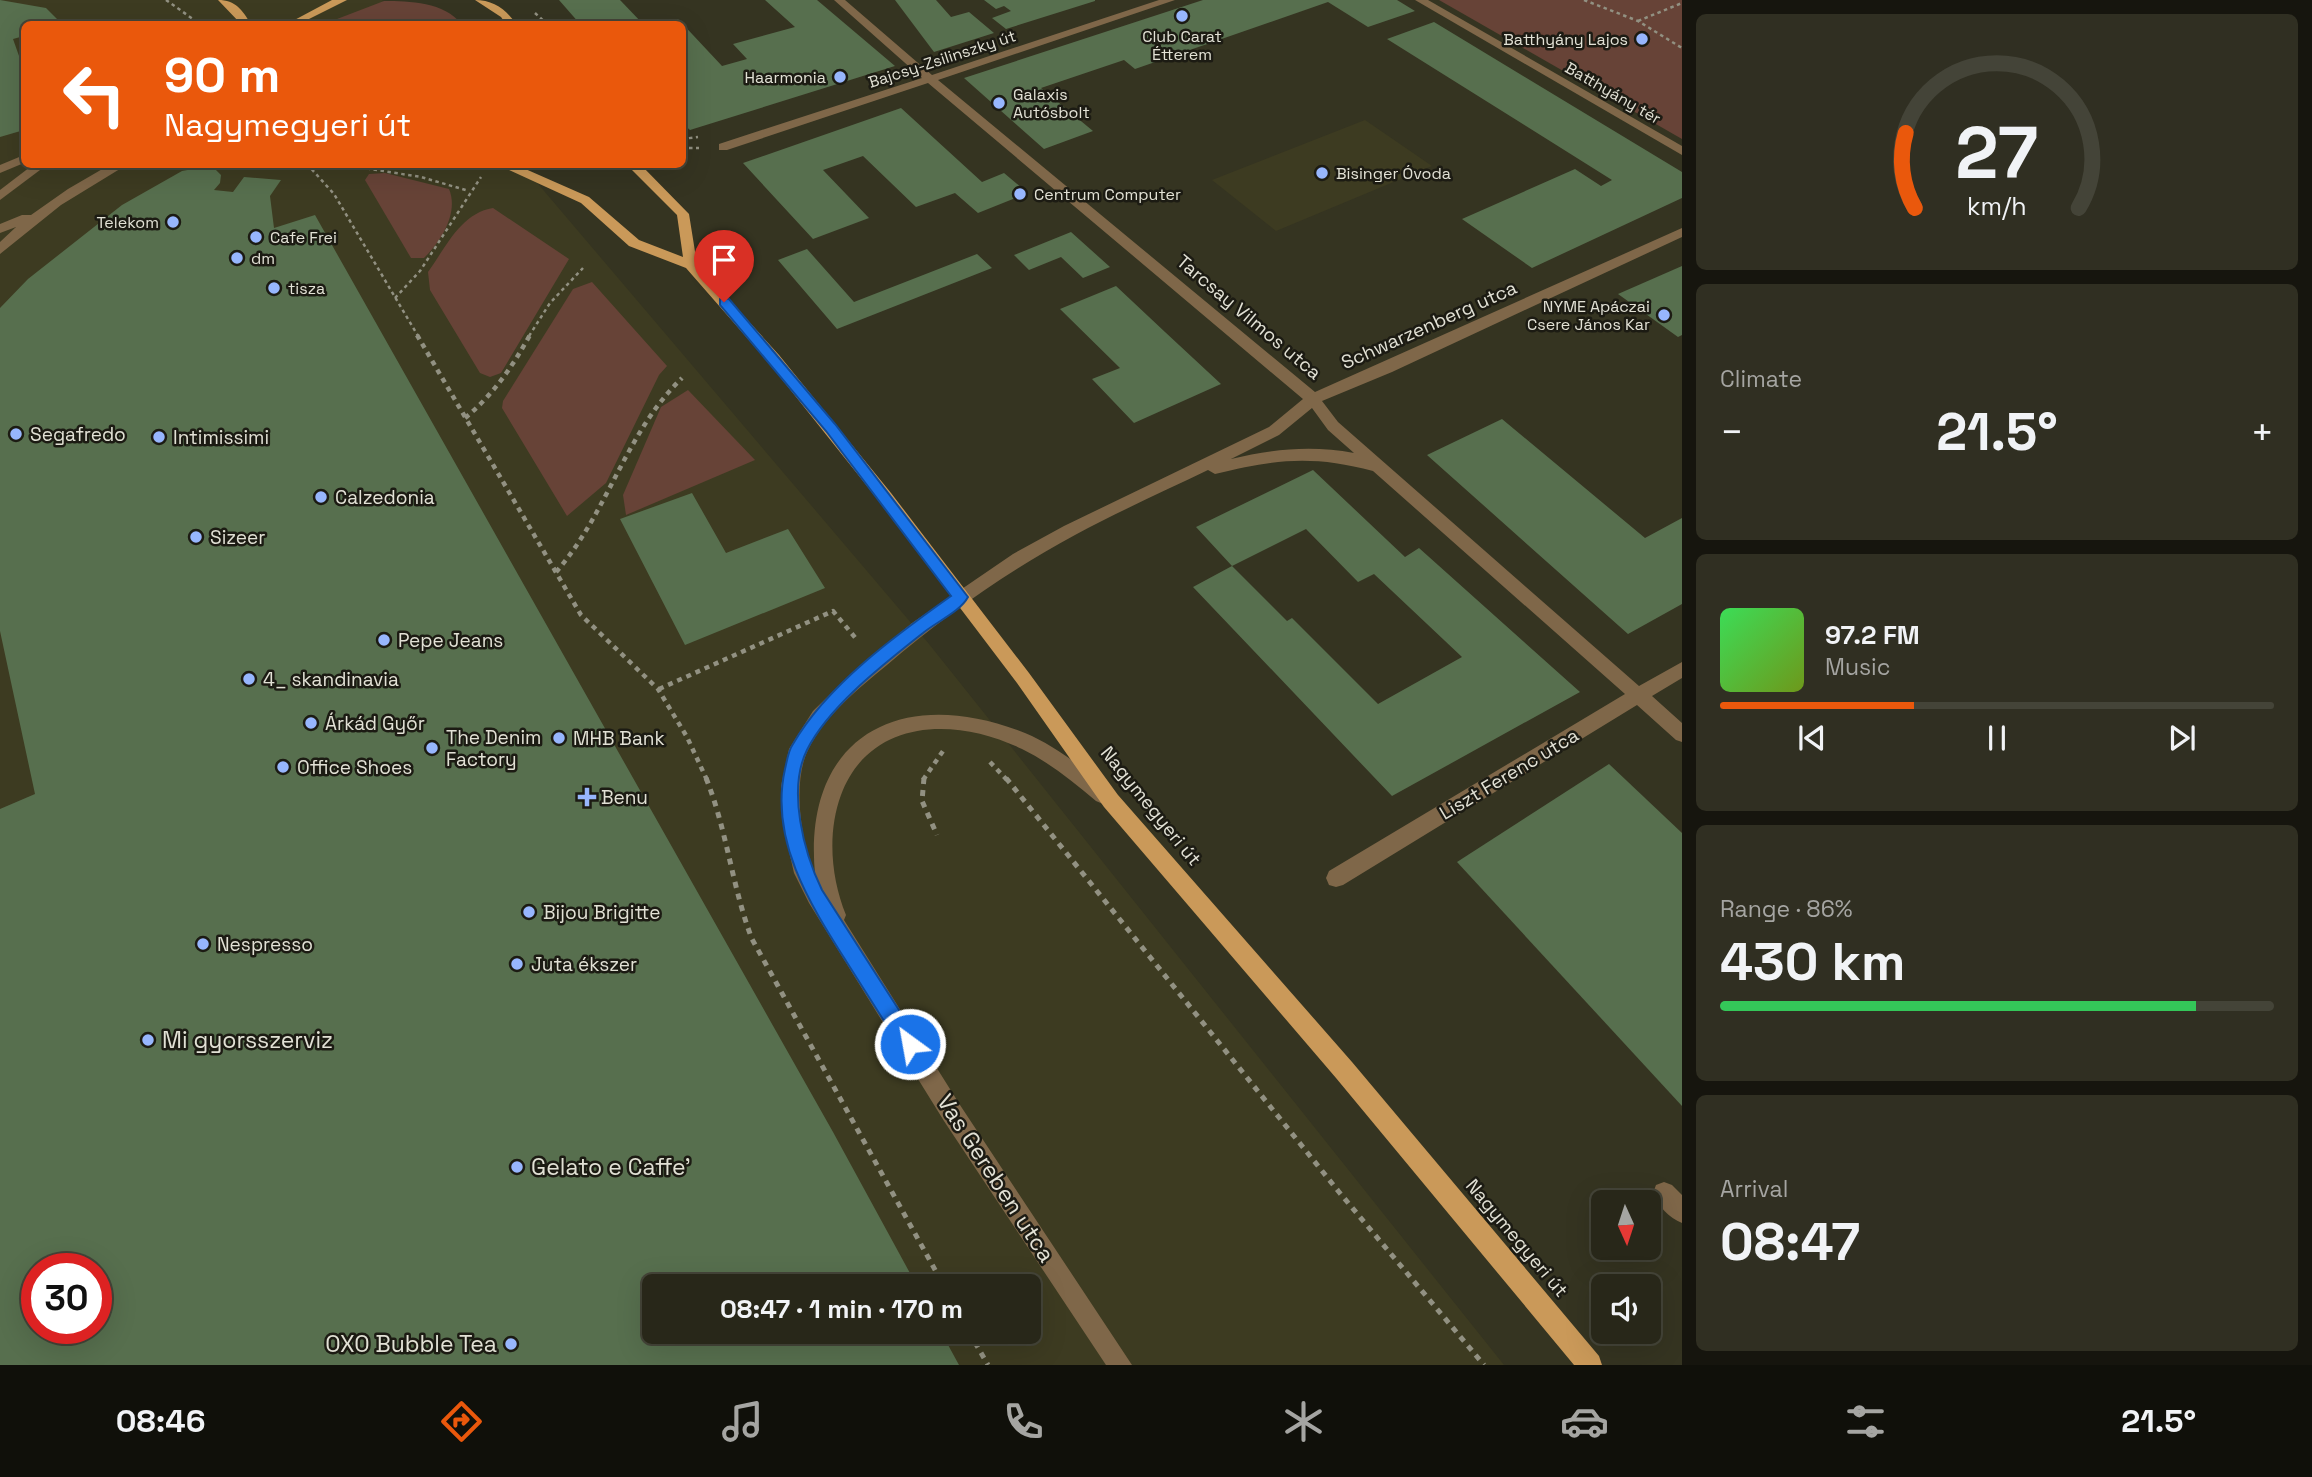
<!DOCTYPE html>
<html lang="en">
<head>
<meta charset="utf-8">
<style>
  body { margin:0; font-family:"Space Grotesk",sans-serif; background:#302f22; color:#f1f3f6; height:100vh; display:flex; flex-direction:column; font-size:26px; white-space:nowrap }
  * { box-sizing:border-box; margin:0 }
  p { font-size:23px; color:#a5a5a2 }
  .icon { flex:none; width:38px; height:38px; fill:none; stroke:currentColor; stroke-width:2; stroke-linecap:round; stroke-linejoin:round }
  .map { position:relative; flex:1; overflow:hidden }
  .drawer { display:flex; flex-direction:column; gap:14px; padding:14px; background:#16150e; width:630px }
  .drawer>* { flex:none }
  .top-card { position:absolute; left:21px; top:21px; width:665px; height:147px; border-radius:10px; box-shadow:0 7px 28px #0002,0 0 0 2px #444438; background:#ea580c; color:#fff; overflow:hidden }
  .needle { width:46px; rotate:177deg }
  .tools { position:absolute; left:1591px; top:1190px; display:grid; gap:14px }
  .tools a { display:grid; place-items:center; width:70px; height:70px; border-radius:10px; background:#282719; box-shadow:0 7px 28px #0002,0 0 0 2px #444438; font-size:35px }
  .speed { position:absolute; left:21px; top:1253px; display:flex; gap:14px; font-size:35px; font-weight:700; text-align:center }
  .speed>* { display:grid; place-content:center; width:91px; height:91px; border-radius:50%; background:#282719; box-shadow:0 7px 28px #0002,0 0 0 2px #444438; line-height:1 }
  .speed .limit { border:10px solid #d22; background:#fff; color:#111 }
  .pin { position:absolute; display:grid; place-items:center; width:60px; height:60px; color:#fff; margin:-72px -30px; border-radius:50% 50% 50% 0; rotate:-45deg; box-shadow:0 0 7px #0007 }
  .pin .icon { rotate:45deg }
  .me { position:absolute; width:77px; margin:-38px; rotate:328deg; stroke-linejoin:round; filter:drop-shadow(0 0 5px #0008) }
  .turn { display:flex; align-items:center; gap:24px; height:147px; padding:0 28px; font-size:32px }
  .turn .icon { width:91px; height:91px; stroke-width:2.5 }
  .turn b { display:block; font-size:49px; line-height:60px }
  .big { font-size:52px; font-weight:800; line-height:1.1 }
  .drawer .tile { flex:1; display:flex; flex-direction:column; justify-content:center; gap:10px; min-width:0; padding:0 24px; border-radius:10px; background:#302f22 }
  .drawer .dial { align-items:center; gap:0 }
  .dial svg { height:182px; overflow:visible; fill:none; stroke:#444438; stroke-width:7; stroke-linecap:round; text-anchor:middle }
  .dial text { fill:#f1f3f6; stroke:none }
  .song { display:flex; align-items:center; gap:21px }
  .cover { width:84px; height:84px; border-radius:10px; background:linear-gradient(135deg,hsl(130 70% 55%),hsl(80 70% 35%)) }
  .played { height:7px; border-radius:4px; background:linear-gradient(90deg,#ea580c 35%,#444438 35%) }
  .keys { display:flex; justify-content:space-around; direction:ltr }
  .heat { display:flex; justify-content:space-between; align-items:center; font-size:38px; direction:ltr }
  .charge { height:10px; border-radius:5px; background:linear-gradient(90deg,#34c759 86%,#444438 0) }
  .trip { position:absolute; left:642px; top:1274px; width:399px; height:70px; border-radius:10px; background:#282719; box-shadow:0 7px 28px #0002,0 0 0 2px #444438; font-weight:800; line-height:70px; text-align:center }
  .dock { display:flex; height:112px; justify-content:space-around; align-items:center; background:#10100a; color:#a5a5a2 }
  .dock .icon { width:49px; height:49px }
  .dock .active { color:#ea580c }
  .dock b { font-size:32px; color:#f1f3f6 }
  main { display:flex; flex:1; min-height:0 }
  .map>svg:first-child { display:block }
  .built { fill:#3d3b21; fill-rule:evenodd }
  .green { fill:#674337 }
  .building { fill:#576f4e; fill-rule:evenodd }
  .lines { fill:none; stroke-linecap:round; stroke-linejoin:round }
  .path-far2 { stroke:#929182; stroke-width:2.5; stroke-dasharray:3.5 3.5; stroke-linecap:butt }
  .path-far1 { stroke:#929182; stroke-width:4.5; stroke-dasharray:5 5; stroke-linecap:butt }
  .path { stroke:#929182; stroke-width:5; stroke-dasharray:6 6; stroke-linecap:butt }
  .minor { fill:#7f6749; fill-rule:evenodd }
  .major { fill:#ca9959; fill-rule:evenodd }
  .route { fill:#1a73e8; stroke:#114b97; stroke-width:2 }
  .poi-dot { fill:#97b6fd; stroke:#1c1b13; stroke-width:2.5 }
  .labels { text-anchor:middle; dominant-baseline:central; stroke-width:5; stroke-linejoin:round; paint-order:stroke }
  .far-poi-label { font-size:16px; fill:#e2e1d5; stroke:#1c1b13; text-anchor:start }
  .far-street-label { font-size:16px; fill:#e2e1d5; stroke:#1c1b13 }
  .street-label { font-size:19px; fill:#e2e1d5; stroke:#1c1b13 }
  .poi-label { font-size:19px; fill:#e2e1d5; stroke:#1c1b13; text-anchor:start }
  .near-poi-label { font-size:23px; fill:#e2e1d5; stroke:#1c1b13; text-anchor:start }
  .near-street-label { font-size:23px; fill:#e2e1d5; stroke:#1c1b13 }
</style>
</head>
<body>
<main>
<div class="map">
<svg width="1682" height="1365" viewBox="0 0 1682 1365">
  <rect width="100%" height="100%" fill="#353421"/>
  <g class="built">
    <path d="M0,0H382L403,24H24V164L522,165L929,644L1504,1365H0ZM37,1269H96V1328H37ZM654,1286H1029V1332H654Z"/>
    <path d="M1365,120L1432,166L1276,231L1212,180Z"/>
  </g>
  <g class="green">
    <path d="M1439,0H1682V139Z"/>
    <path d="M384,1C409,1 445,2 461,24H324Z"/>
    <path d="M385,173L449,189C459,213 441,241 424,258H411L365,180L369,174Z"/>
    <path d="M493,208L569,259L501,373L490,377L480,373L430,290L428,272C446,247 461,213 493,208Z"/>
    <path d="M592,282L667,366L659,375L606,483L567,516L502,408L503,401L573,289Z"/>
    <path d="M688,390L755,460L626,515L623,495L661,407Z"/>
  </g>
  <g class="building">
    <path d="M0,0L46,8L62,24H24V36L13,39L24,70V130L0,137Z"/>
    <path d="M559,0H620L643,24H580Z"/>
    <path d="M765,0H817L895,66L690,130L682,123V24H662L678,19L722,66L747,59L733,44L795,27Z"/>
    <path d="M895,0H936L951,17L969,12L994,33L934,52Z"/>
    <path d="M984,0H1095V1L1006,29L992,18L1011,11L1004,6L996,9Z"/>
    <path d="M1203,0H1397L1415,11L1368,27L1328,2L1135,69L1124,60L1041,88L1093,131L1044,149L964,78Z"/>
    <path d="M1434,22L1682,172V198L1532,268L1462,219L1575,169L1601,186L1612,180L1387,39Z"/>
    <path d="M901,108L982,182L1004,173L1028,193L978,213L955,193L916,207L863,156L823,170L869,218L813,239L743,163Z"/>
    <path d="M204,167L215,169L221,175L220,183L214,190L233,192L244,177L281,180L270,196L274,228L315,215L833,1132L917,1286H654V1332H941L959,1365H0V809L35,794L0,631V308L28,279L122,205L182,171ZM37,1269H96V1328H37Z"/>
    <path d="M1071,232L1110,267L1083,278L1061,257L1029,270L1014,255Z"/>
    <path d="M807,249L854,302L977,254L992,268L837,329L778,260Z"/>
    <path d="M1682,266V335L1678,337L1618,294Z"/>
    <path d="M1116,286L1165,332L1221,384L1134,423L1092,379L1120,368L1060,309Z"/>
    <path d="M1502,419L1645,538L1682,518V604L1628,634L1427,455Z"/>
    <path d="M1313,470L1405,557L1419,548L1580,692L1392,796L1193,587L1232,566L1287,621L1292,618L1378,704L1462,657L1374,574L1358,582L1306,529L1232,566L1196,527Z"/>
    <path d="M692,493L726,553L788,529L825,588L685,645L620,519Z"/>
    <path d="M1609,764L1682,833V1106L1457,862Z"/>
  </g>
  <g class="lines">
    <g class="path-far2">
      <path d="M166,0L200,24"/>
      <path d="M1584,0L1638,21L1682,48"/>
      <path d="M535,13L547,24"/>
      <path d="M1638,21L1682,3"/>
      <path d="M682,139L698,137"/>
      <path d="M682,148H699"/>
      <path d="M307,164L334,194L418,336"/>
      <path d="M339,164L421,177L469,191"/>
      <path d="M395,298L420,271L481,177"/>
      <path d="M529,336L550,303L583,268"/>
    </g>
    <g class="path-far1">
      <path d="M417,335L581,615L658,689L687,737L707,780"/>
      <path d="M465,418C494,394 512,367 530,335"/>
      <path d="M556,572C608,513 625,433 682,378"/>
      <path d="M659,689L833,611L858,641"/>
      <path d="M990,762L1007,780"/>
      <path d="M923,780L943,751"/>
    </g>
    <g class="path">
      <path d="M706,778C727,830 732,887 752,939L944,1286"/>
      <path d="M924,778L922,801L937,835"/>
      <path d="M1006,778L1339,1192L1484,1365"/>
      <path d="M969,1332L988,1365"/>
    </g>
    <g class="minor">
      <path d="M834,0H845L932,75L1159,0H1175L938,80L1315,392L1682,228V237L1392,372L1322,401L1338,422L1639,686L1682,662V678L1652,696L1682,723V742L1676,740L1637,705L1343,885L1336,887L1329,885L1326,878L1329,871L1625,694L1373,471C1313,455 1275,459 1215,474L1208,470C1164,491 1118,512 1075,535C1008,571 944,616 887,665C858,689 825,715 808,750C792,782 801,843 815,874C802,734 903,684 1025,733C1056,746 1083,768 1110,789L1112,795L1110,801L1103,804L1096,801C1073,782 1049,762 1022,749C957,717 870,717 841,795C827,833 831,878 846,915L844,920L960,1105L1132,1365H1106L944,1121L809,903L794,873L783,825L781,786L789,749L813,711L850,675L912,623L1013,554L1064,526L1269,427L1303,399L928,83L727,150H719V144L922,78ZM1312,408L1328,430L1354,453C1312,445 1272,449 1231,459L1279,435Z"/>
      <path d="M1415,0H1428L1682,146V155Z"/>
      <path d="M24,155V163L0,173V165Z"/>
      <path d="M34,164H48L0,200V190Z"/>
      <path d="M111,164H128L61,205L0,254V242L16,227L0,233V224L22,215H31L68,189Z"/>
      <path d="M1664,1182L1672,1185L1682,1195V1223C1669,1218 1658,1206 1653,1193L1656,1185Z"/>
    </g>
    <g class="major">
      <path d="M218,0C236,0 242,10 251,24H241Z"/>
      <path d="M332,0H347L299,24H287Z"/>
      <path d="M475,0C493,0 506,9 516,24H506L501,17Z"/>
      <path d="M496,164H514L589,197L639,240L683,257L677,215L626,164H640L689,214L697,264L779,355L891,493L1029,673L1118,795L1352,1062L1599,1356L1602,1365H1574L1336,1078L1104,807L1017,683L879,501L769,363L686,268L629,246L581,203Z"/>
    </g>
  </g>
  <path class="route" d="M724,298L729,299L835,424L968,597C960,612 936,622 923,633C884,664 829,706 807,750C787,790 804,853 822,890L917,1038L920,1044L917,1051L910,1054L903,1051C884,1021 865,991 846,961C810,904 769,840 785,769C787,761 788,751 793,744C827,685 896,635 951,596L826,431L720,305V299Z"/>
  <g class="poi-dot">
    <circle cx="1182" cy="16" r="7"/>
    <circle cx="1642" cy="39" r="7"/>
    <circle cx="840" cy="77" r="7"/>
    <circle cx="999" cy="103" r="7"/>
    <circle cx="1322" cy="173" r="7"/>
    <circle cx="1020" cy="194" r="7"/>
    <circle cx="173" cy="222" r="7"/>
    <circle cx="256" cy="237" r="7"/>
    <circle cx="237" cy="258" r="7"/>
    <circle cx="274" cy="288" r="7"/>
    <circle cx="1664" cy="315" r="7"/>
    <circle cx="16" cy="434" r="7"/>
    <circle cx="159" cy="437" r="7"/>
    <circle cx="321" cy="497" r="7"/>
    <circle cx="196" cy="537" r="7"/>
    <circle cx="384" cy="640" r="7"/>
    <circle cx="249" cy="679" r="7"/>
    <circle cx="311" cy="723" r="7"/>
    <circle cx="559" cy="738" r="7"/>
    <circle cx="432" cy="748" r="7"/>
    <circle cx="283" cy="767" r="7"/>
    <path d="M583.5 786.5h7v7h7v7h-7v7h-7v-7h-7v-7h7z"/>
    <circle cx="529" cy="912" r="7"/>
    <circle cx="203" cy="944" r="7"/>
    <circle cx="517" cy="964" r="7"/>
    <circle cx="148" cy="1040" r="7"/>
    <circle cx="517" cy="1167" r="7"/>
    <circle cx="511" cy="1344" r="7"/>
  </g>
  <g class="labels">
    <g class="far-poi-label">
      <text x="1182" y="36" text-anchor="middle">Club Carat<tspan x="1182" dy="18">Étterem</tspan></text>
      <text x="1628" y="39" text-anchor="end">Batthyány Lajos</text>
      <text x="826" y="77" text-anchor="end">Haarmonia</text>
      <text x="1013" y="94">Galaxis<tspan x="1013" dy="18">Autósbolt</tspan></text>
      <text x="1336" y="173">Bisinger Óvoda</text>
      <text x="1034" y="194">Centrum Computer</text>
      <text x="159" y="222" text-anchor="end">Telekom</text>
      <text x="270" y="237">Cafe Frei</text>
      <text x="251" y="258">dm</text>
      <text x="288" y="288">tisza</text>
      <text x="1650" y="306" text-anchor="end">NYME Apáczai<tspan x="1650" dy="18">Csere János Kar</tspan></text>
    </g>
    <g class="far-street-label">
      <text transform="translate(942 59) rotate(-18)">Bajcsy-Zsilinszky út</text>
      <text transform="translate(1613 93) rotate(30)">Batthyány tér</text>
    </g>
    <g class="street-label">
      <text transform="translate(1249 317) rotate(40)">Tarcsay Vilmos utca</text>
      <text transform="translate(1429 325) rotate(-24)">Schwarzenberg utca</text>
      <text transform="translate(1509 774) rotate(-31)">Liszt Ferenc utca</text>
      <text transform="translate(1151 806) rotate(51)">Nagymegyeri út</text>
      <text transform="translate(1517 1238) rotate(50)">Nagymegyeri út</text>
    </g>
    <g class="poi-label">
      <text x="30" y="434">Segafredo</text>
      <text x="173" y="437">Intimissimi</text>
      <text x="335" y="497">Calzedonia</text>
      <text x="210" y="537">Sizeer</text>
      <text x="398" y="640">Pepe Jeans</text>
      <text x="263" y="679">4_ skandinavia</text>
      <text x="325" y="723">Árkád Győr</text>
      <text x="446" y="737">The Denim<tspan x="446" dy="22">Factory</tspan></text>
      <text x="573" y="738">MHB Bank</text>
      <text x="297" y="767">Office Shoes</text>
      <text x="601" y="797">Benu</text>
      <text x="543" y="912">Bijou Brigitte</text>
      <text x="217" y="944">Nespresso</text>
      <text x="531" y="964">Juta ékszer</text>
    </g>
    <g class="near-poi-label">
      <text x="162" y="1040">Mi gyorsszerviz</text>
      <text x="531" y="1167">Gelato e Caffe'</text>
      <text x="497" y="1344" text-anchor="end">OXO Bubble Tea</text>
    </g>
    <g class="near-street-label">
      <text transform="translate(996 1178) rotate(57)">Vas Gereben utca</text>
    </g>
  </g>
</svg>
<div class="tools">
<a><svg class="needle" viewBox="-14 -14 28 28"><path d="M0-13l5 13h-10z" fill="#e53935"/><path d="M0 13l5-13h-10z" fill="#a5a5a2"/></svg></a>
<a><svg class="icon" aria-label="sound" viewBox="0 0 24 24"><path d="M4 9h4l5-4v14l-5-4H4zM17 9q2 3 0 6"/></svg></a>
</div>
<div class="speed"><div class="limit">30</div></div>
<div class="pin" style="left:724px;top:302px;background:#d93025"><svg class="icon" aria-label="arrive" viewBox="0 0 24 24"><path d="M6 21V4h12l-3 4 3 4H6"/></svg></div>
<svg class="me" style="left:910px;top:1044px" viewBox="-20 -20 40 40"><circle r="17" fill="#1a73e8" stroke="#fff" stroke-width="3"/><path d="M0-11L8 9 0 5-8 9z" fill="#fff"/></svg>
<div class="trip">08:47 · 1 min · 170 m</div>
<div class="top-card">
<div class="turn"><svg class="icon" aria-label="left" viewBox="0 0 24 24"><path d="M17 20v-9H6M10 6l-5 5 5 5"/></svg><div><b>90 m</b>Nagymegyeri út</div></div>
</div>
</div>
<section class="drawer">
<div class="tile dial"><svg viewBox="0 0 100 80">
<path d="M14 69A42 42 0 1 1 86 69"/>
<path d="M14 69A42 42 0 0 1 10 36" stroke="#ea580c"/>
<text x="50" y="56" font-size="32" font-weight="700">27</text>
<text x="50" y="72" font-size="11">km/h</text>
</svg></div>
<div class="tile"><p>Climate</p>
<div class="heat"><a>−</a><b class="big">21.5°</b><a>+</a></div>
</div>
<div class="tile">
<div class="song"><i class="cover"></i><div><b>97.2 FM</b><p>Music</p></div></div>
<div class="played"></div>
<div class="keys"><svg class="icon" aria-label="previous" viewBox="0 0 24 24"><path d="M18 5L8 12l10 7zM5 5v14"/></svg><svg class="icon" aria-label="pause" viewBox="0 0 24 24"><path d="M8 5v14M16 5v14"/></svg><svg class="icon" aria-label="next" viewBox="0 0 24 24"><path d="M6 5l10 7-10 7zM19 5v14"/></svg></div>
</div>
<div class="tile"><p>Range · 86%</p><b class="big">430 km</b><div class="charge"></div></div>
<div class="tile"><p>Arrival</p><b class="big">08:47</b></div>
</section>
</main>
<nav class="dock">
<b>08:46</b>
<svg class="icon active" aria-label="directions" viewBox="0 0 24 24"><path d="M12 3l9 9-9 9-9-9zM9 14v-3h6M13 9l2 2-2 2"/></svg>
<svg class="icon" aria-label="music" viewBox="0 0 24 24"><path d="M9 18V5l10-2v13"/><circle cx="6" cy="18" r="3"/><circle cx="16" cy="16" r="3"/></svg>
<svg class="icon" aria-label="phone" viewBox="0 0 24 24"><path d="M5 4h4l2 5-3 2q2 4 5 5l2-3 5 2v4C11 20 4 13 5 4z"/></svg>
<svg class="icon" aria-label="climate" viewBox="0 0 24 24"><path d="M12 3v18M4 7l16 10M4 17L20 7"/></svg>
<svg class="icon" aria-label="car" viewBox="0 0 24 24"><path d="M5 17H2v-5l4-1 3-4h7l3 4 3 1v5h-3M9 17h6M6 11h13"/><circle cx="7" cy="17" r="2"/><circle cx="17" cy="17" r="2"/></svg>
<svg class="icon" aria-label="filters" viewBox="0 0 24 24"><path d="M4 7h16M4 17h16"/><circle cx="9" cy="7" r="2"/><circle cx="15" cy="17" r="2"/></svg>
<b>21.5°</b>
</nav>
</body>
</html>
